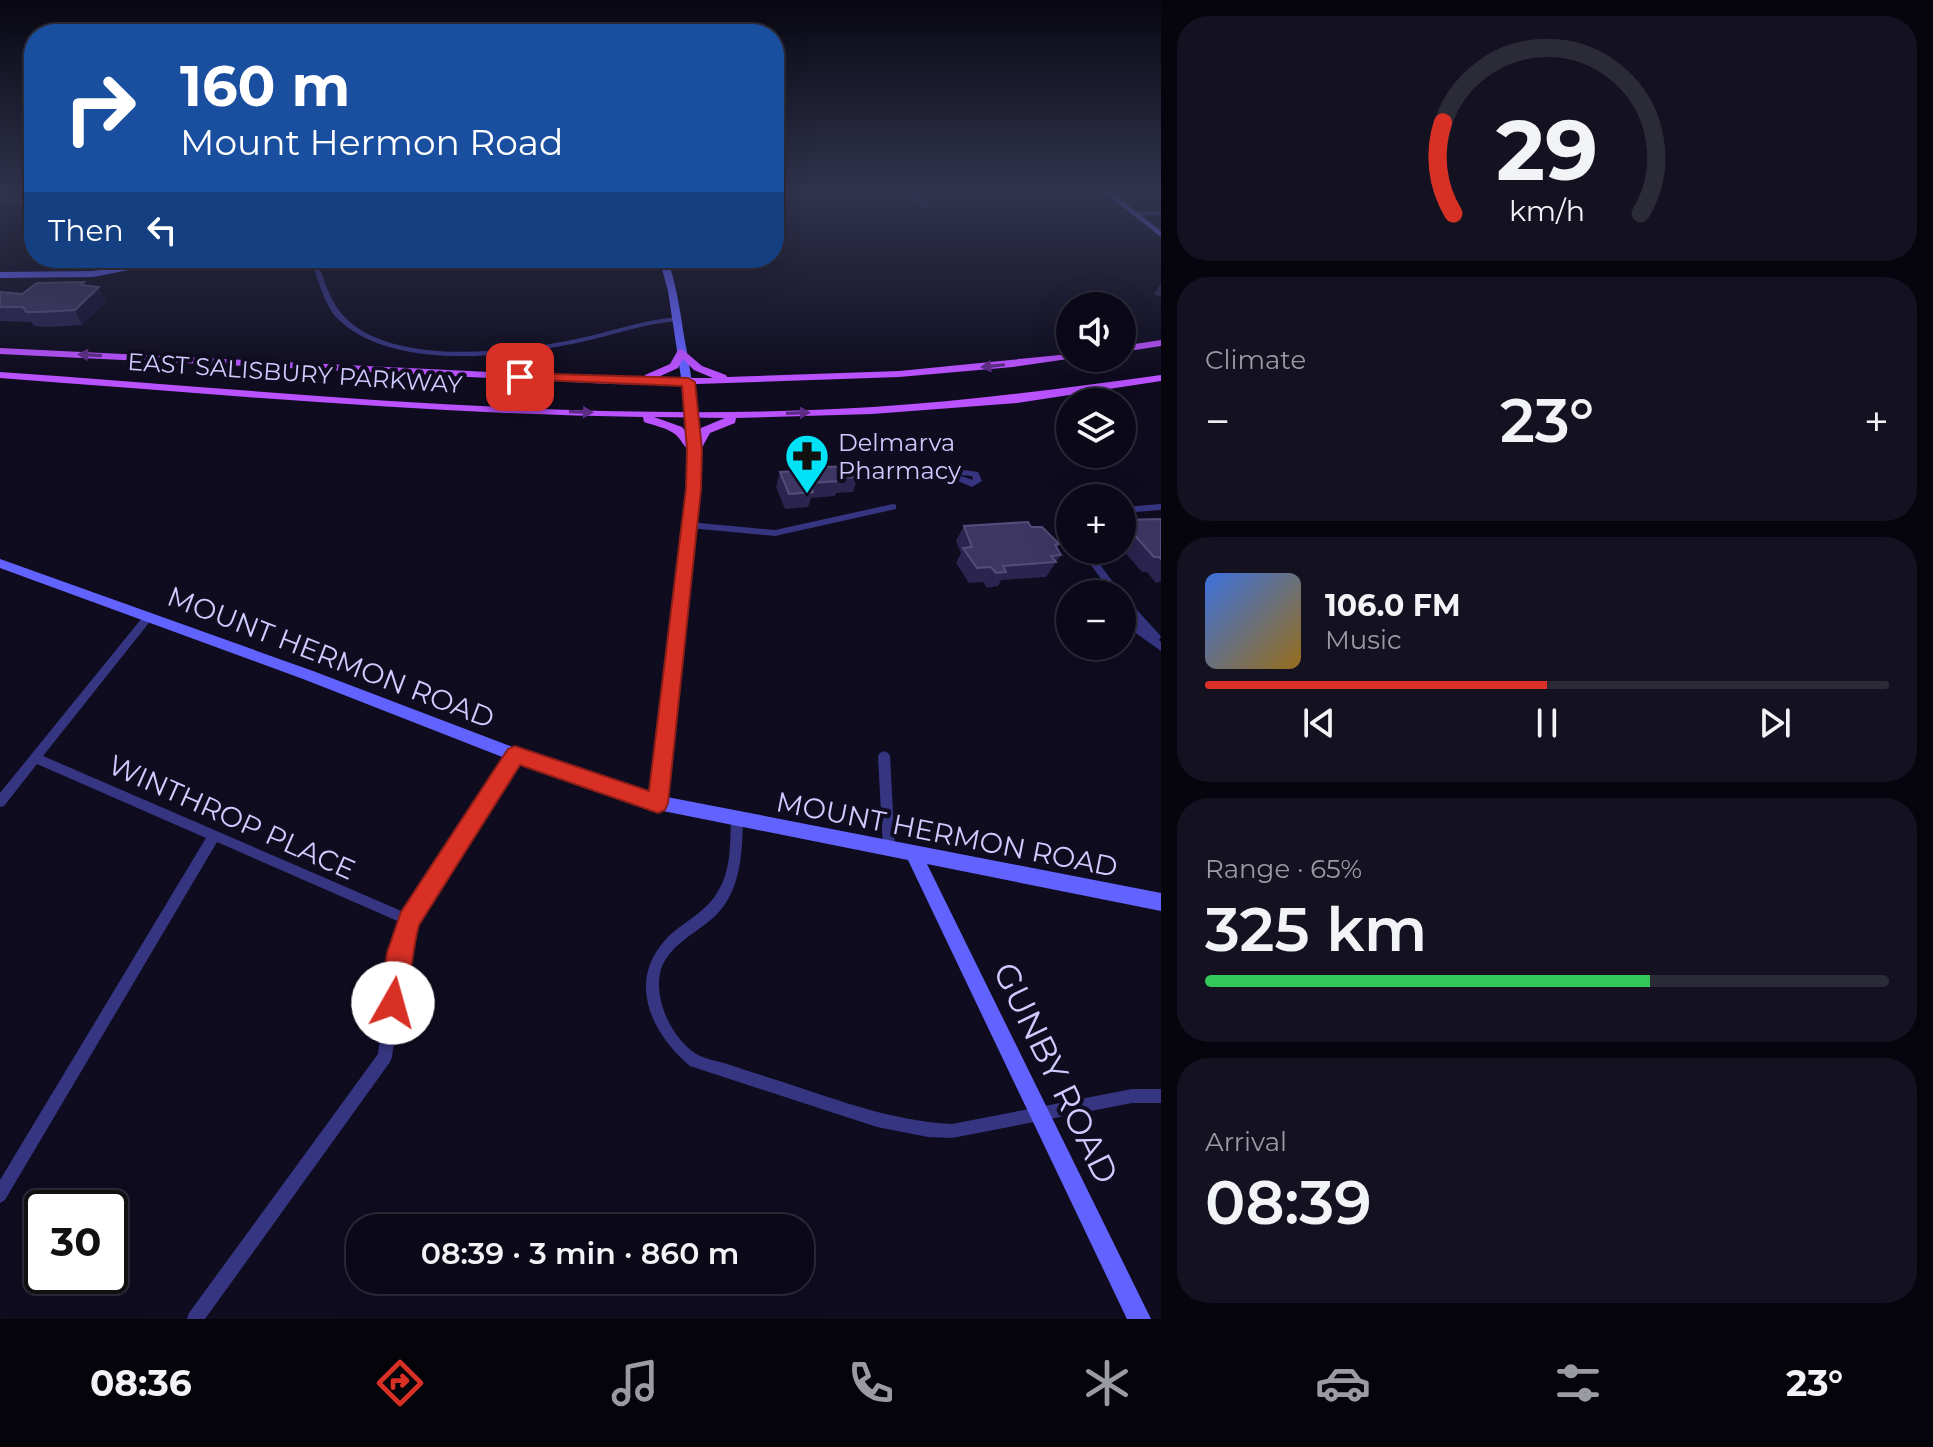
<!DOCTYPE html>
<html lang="en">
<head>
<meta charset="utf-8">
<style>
  body { margin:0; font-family:Montserrat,sans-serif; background:#141221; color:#f1f3f6; height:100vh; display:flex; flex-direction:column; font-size:30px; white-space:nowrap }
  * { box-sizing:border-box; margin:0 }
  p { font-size:26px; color:#9a9aa2 }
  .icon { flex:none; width:44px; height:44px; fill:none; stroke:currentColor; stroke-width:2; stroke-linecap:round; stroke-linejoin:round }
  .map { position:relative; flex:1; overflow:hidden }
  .side { display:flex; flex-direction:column; gap:16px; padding:16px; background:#06050d; width:772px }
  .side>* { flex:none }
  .top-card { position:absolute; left:24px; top:24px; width:760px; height:244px; border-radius:32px; box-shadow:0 8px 32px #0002,0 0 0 2px #2b2a37; background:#1a4fa0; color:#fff; overflow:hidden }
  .controls { position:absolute; left:1056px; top:292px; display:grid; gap:16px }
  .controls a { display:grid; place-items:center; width:80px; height:80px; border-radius:50%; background:#0b0918; box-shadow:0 8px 32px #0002,0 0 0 2px #2b2a37; font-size:40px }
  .speed { position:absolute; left:24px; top:1190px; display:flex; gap:16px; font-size:40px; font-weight:700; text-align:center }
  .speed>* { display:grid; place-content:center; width:104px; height:104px; border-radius:50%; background:#0b0918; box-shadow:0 8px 32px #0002,0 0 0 2px #2b2a37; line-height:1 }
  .speed .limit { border:4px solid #111; border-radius:12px; background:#fff; color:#111 }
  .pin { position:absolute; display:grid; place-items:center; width:68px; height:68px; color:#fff; margin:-34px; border-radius:16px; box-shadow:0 4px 12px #0006 }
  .me { position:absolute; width:88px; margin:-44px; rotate:7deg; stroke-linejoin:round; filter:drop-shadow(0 0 6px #0008) }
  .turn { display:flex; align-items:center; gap:28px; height:168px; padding:0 24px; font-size:36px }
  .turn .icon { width:104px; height:104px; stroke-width:2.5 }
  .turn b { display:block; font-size:56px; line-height:68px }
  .then { display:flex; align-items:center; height:76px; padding:0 24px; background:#0003; gap:16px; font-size:30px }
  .big { font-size:60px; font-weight:600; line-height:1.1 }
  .side .tile { flex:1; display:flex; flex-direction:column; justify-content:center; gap:12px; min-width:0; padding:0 28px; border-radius:32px; background:#141221 }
  .side .dial { align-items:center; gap:0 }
  .dial svg { height:208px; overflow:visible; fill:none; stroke:#2b2a37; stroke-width:7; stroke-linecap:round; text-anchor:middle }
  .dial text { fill:#f1f3f6; stroke:none }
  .song { display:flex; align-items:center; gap:24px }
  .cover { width:96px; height:96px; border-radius:12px; background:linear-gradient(135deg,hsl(220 70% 55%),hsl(40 70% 35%)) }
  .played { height:8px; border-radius:4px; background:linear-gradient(90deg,#d93025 50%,#2b2a37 50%) }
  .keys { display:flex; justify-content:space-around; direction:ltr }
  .heat { display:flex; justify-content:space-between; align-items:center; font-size:44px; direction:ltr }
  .charge { height:12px; border-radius:6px; background:linear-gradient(90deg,#34c759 65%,#2b2a37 0) }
  .trip { position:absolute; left:346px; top:1214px; width:468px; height:80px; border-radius:32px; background:#0b0918; box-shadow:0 8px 32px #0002,0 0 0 2px #2b2a37; font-weight:600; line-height:80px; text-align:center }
  .menu { display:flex; height:128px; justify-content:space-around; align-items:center; background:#04040a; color:#9a9aa2 }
  .menu .icon { width:56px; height:56px }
  .menu .selected { color:#d93025 }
  .menu b { font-size:36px; color:#f1f3f6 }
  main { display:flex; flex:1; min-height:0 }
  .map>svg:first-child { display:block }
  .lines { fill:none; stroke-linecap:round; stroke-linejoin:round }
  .street { fill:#363581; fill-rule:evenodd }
  .secondary { fill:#6262ff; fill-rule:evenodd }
  .primary { fill:#ba52ff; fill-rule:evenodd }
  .wall { fill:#2b244f }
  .shaded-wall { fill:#191334 }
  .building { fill:#3d3662; stroke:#544d7b; stroke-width:2 }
  .oneway { fill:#5c2c84 }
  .route { fill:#d93025; stroke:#8d1f18; stroke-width:2 }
  .labels { text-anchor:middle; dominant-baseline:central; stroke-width:8; stroke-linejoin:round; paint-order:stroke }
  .far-street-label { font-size:24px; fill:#d0cbff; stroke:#0f0c20 }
  .far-poi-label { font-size:24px; fill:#d0cbff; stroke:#0f0c20; text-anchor:start }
  .street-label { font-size:28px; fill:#d0cbff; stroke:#0f0c20 }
  .near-street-label { font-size:34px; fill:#d0cbff; stroke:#0f0c20 }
</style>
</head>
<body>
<main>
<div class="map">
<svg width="1161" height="1319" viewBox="0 0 1161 1319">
  <rect width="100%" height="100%" fill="#0f0c20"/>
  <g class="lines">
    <g class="street">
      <path d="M900,191C913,191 919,197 928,207L923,208L913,197Z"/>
      <path d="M1107,191H1161V195L1105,194Z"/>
      <path d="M34,197V201L0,205V201Z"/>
      <path d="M1161,211V215L1135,216L1132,214L1135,212Z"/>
      <path d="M82,258H89L83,263H79L78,262Z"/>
      <path d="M309,258H315C324,276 328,298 341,313C387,369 518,352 581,338C613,331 644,320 677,317L680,319L677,321C644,324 613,335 581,342C513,357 392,372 338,319C322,303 319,277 309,258Z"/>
      <path d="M963,470L978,472L982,481L972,487L958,481V477L961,476L973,480L972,476L960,475V471Z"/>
      <path d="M893,504L896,505V509L775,536L689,528L685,525L689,522L775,530Z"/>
      <path d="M1161,504V510L1122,513V507Z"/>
      <path d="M1080,550H1089L1122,594H1112Z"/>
      <path d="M1122,596L1125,597L1159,634L1161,637L1159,640L1161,642V651L1137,634L1122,613Z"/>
      <path d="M149,612L154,616L152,619L43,756L406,913L511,752L515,750L519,752L520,755L415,923L406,953L392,1057L390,1062L205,1319H187L189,1313L378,1054L392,953L402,923L217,842L5,1200L0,1203V1180L206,838L37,764L4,806L0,807V793L146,613Z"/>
      <path d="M884,751L888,753L890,756L895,849L893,853L889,855L885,853L883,849L878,756L880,753Z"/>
      <path d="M737,816L741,817L743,821C742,853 741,888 718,913C699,933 667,944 660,973C654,1002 674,1043 700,1056C707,1059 716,1061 724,1063C739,1068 754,1073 770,1078C830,1097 889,1121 952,1124L1132,1089H1161V1103H1132L952,1138L928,1137L877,1127L690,1066C651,1033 626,981 667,938C683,922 705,913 717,893C731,872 730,845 731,821L733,817Z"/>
    </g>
    <g class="secondary">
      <path d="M1102,191H1110L1161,231V237Z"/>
      <path d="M173,258H191L93,277L0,278V272L93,271Z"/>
      <path d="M659,258H667C676,283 680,310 684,336C694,387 700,438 700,489L667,797L1161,893V911L927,864L1151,1319H1127L908,860L658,810L510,760L303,679L0,568V559L313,671L518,749L651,794L688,489L687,436L682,384L668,291Z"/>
    </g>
    <g class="primary">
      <path d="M1161,340V346L1122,352V346Z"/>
      <path d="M0,348L612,378H644L645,375L670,364L678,350L682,349L702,366L726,375L727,377L899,371L1070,354V358H1075L1013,367L899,377L669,385L612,384L0,354ZM683,359L694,370L713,378H656L678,368Z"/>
      <path d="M0,372C290,392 583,425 873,407C970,401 1065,388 1161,375V381L1017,403L872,414L736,418L735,423L710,433L699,453C686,454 684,442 675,434C667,428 653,425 644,422L643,417C429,414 214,394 0,378ZM654,417L725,418L701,428L694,441L682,427Z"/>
    </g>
  </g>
  <g class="wall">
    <path d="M84,282L85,285L106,301L82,325L48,327L34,326L31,322L0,321V292L22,294Z"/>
    <path d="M1161,282V296L1154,295Z"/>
    <path d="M797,468L858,477L853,492L836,493L835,496L811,498L808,507L785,509L776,487L780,472L796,471Z"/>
    <path d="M1161,519V581L1156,583L1147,572H1142L1122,549V520Z"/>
    <path d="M964,526L1031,527L1059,544L1057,548L1061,555L1046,577L1001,580L998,586L987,588L983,582L969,583L956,563L961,553L956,541Z"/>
  </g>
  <path class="shaded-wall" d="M84,282L90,296L99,287L106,301L82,325L75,310L81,285Z"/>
  <g class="building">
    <path d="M84,282L81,285L99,287L75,310L40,312H26L23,307H0V292L22,294L37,283Z"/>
    <path d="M853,466L858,477L838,478L840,481L809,483L813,492L789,494L780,472L799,471L797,468Z"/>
    <path d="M1161,519V559L1159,557H1154L1122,521V520Z"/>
    <path d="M1028,522L1031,527H1042L1059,544L1055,545L1061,555L1051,556L1056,562L1003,566L1006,572L996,573L991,567L977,568L963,548L972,547L964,526Z"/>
  </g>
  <defs><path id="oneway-solid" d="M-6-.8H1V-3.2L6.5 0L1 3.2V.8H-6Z" transform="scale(2)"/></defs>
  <g class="oneway">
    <use href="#oneway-solid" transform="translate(90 355) rotate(-177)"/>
    <use href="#oneway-solid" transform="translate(993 366) rotate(174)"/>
    <use href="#oneway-solid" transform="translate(581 412) rotate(2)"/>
    <use href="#oneway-solid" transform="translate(798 413) rotate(-2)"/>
  </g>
  <linearGradient id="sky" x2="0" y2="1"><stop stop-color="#080712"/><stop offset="0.51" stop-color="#31344e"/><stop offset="1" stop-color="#31344e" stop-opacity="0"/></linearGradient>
  <rect width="1161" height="376" fill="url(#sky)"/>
  <path class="route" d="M520,373L688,378L695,382L702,450L701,489L668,803L665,810L658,813L520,765L419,925C411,953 412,986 401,1012L393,1016L384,1012L380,1003L387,953L401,912L508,749L515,746L649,791L686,489L687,450L682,386L516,379V374Z"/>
  <defs>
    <g id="pharmacy-pin" transform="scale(2.3)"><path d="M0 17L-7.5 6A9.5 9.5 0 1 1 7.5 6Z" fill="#00e3f6" stroke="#0f0c20"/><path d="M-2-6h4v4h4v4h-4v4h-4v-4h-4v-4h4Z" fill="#111"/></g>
  </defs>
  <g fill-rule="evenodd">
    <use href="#pharmacy-pin" x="807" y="456"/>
  </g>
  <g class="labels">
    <g class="far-street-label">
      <text transform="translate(295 373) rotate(4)">EAST SALISBURY PARKWAY</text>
    </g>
    <g class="far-poi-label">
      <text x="838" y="442">Delmarva<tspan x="838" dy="28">Pharmacy</tspan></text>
    </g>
    <g class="street-label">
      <text transform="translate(331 657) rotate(21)">MOUNT HERMON ROAD</text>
      <text transform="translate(232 817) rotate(24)">WINTHROP PLACE</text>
      <text transform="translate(947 834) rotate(11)">MOUNT HERMON ROAD</text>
    </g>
    <g class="near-street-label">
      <text transform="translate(1056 1073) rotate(64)">GUNBY ROAD</text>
    </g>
  </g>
</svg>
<div class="controls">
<a><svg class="icon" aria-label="sound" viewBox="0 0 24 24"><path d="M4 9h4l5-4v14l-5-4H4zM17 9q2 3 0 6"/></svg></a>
<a><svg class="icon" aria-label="layers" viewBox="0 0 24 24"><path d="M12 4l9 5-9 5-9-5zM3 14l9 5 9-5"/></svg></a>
<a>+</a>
<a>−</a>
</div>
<div class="speed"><div class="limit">30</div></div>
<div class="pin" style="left:520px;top:377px;background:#d93025"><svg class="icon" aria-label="arrive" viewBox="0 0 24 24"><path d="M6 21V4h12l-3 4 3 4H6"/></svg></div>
<svg class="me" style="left:393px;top:1003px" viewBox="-20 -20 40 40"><circle r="19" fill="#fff"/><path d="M0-13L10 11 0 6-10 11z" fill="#d93025"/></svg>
<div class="trip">08:39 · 3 min · 860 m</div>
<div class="top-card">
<div class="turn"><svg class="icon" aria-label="right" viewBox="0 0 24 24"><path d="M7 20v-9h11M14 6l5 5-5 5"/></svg><div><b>160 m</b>Mount Hermon Road</div></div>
<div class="then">Then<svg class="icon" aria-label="left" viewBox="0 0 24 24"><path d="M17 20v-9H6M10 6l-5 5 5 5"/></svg></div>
</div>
</div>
<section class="side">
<div class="tile dial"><svg viewBox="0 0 100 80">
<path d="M14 69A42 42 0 1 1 86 69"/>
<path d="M14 69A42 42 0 0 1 10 34" stroke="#d93025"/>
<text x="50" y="56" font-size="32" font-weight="700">29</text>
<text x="50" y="72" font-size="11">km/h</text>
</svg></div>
<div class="tile"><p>Climate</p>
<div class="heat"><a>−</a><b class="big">23°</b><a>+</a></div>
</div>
<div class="tile">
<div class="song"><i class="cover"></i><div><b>106.0 FM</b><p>Music</p></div></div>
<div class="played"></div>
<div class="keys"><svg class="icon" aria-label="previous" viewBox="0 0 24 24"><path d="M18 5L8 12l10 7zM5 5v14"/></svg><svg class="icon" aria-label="pause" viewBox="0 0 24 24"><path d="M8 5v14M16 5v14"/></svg><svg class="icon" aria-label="next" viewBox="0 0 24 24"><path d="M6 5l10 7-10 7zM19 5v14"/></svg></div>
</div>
<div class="tile"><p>Range · 65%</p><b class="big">325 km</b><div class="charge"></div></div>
<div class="tile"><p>Arrival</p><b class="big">08:39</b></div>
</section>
</main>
<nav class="menu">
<b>08:36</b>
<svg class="icon selected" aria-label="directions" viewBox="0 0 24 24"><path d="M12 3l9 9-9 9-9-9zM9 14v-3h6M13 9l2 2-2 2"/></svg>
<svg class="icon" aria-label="music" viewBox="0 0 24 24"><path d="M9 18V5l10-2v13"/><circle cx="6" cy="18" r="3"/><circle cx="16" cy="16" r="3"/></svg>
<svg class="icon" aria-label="phone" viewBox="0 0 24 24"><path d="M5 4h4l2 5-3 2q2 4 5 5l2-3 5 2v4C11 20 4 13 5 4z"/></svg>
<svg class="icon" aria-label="climate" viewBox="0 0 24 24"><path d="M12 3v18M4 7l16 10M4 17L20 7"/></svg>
<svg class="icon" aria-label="car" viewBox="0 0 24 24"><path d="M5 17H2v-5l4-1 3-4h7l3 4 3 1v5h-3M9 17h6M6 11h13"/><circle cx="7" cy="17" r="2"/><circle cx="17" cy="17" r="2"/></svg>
<svg class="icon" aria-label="filters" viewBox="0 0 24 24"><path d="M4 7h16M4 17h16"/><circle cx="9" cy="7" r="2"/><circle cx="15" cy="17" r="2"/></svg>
<b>23°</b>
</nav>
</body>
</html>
